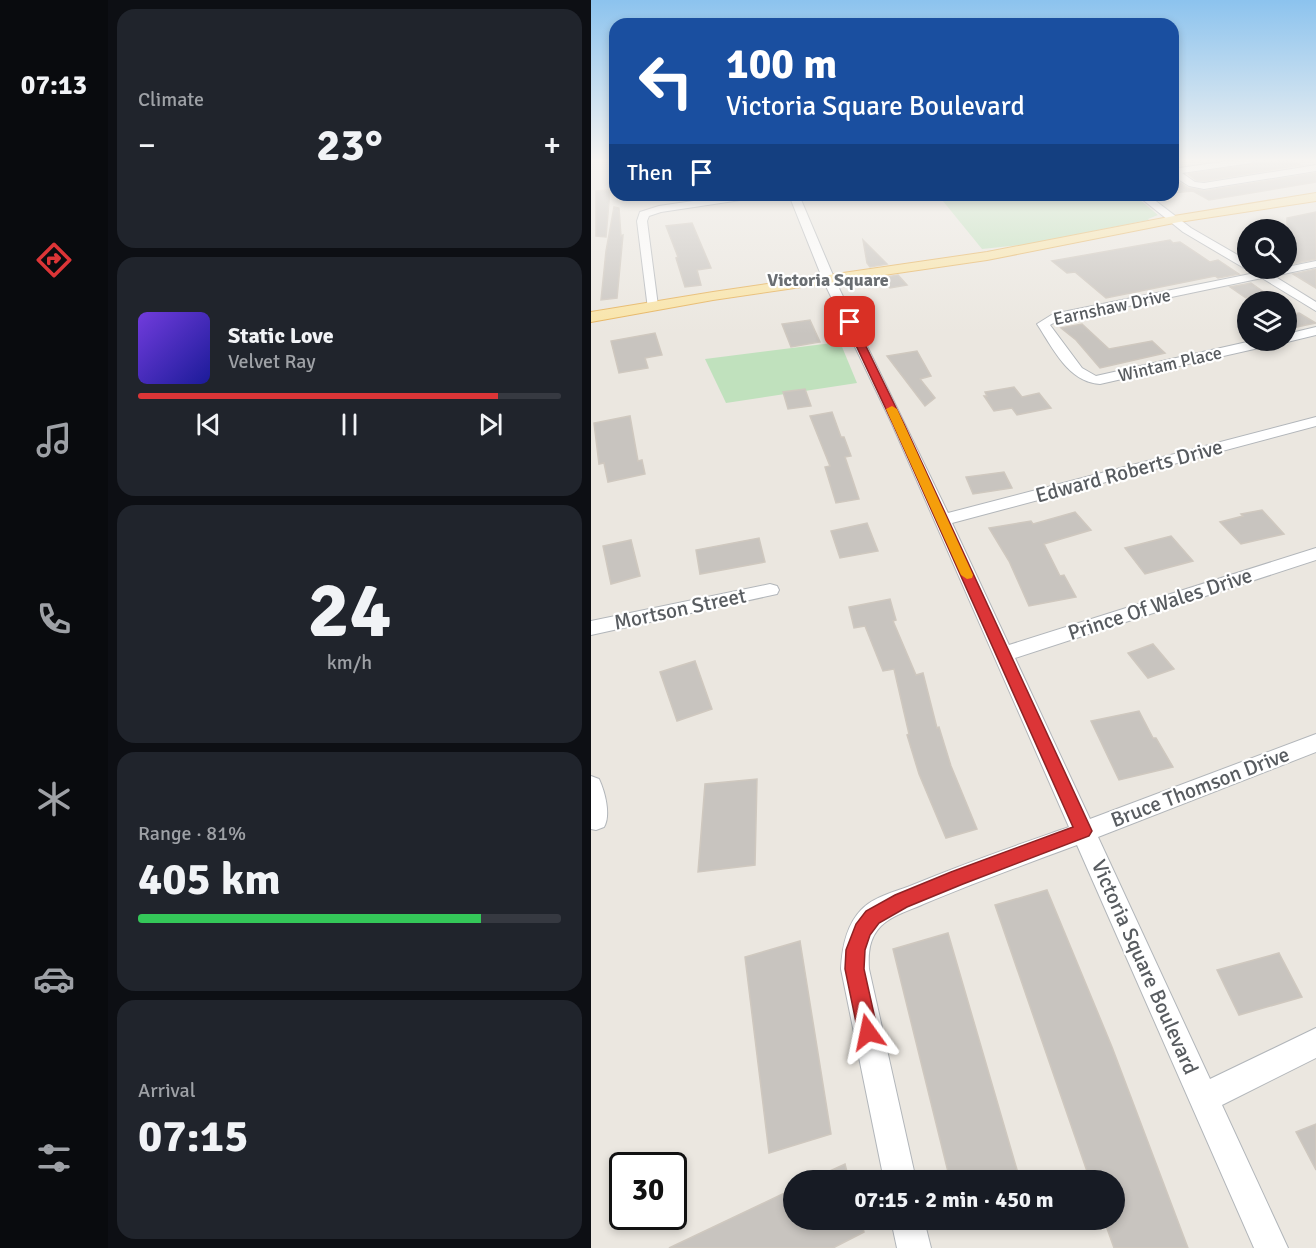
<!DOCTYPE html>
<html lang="en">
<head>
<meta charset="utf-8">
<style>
  body { margin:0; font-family:Signika,sans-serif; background:#20242c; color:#f1f3f6; height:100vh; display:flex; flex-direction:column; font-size:22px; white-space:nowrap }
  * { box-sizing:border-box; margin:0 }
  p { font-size:20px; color:#9ea1a6 }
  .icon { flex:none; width:33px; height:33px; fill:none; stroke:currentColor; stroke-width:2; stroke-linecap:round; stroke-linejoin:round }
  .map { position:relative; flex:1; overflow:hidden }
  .sheet { display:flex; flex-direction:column; gap:9px; padding:9px; background:#0d0f14; width:483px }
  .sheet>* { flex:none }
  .guide { position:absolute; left:18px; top:18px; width:570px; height:183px; border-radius:18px; box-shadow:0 3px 9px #0003; background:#1a4fa0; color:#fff; overflow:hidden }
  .tools { position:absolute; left:646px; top:219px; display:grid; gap:12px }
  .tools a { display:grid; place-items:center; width:60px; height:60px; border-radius:50%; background:#171b24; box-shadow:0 3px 9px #0003; font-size:30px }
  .speed { position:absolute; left:18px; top:1152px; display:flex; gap:12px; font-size:30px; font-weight:700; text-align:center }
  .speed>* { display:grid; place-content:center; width:78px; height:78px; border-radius:50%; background:#171b24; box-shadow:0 3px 9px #0003; line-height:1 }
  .speed .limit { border:3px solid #111; border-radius:9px; background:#fff; color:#111 }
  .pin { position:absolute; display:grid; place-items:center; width:51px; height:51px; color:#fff; margin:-26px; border-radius:12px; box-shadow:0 3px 9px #0006 }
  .me { position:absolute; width:66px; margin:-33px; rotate:348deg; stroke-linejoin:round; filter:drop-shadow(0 0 4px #0008) }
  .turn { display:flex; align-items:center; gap:21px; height:126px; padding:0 18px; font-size:27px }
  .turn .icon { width:78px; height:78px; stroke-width:2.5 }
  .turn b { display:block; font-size:42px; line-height:51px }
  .then { display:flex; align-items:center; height:57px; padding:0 18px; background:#0003; gap:12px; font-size:22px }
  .big { font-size:45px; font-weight:700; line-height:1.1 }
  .sheet .widget { flex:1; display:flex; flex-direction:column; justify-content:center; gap:9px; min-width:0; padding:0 21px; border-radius:18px; background:#20242c }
  .sheet .dial { align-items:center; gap:0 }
  .dial b { font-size:78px; line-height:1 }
  .song { display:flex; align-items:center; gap:18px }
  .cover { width:72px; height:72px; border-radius:9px; background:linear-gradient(135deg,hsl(260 70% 55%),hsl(240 70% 35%)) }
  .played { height:6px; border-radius:3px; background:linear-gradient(90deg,#dc3537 85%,#363941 85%) }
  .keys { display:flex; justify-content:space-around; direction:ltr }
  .heat { display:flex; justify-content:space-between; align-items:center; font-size:33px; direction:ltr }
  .charge { height:9px; border-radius:4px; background:linear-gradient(90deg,#34c759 81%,#363941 0) }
  .trip { position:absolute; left:192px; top:1170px; width:342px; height:60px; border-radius:30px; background:#171b24; box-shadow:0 3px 9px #0003; font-weight:700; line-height:60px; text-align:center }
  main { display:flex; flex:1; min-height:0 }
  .menu { display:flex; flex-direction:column; width:108px; justify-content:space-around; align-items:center; background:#090b0e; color:#9ea1a6 }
  .menu .icon { width:42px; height:42px }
  .menu .current { color:#dc3537 }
  .menu b { font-size:27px; color:#f1f3f6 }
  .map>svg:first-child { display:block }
  .green { fill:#c0e1bd }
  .building { fill:#c8c4bf; stroke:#cfc8bf; stroke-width:1.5 }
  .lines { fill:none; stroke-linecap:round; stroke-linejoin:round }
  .minor-casing { stroke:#b2b6ba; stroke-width:2 }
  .major-casing { stroke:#e6b35d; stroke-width:2 }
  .minor { fill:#fff; fill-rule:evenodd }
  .major { fill:#f9e4a7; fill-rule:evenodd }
  .route { fill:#dc3537; stroke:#8f2224; stroke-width:1.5 }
  .slow { fill:#f59e0b }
  .labels { text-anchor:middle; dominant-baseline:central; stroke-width:4.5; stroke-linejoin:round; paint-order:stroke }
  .far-neighbourhood-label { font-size:18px; font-weight:bold; fill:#6a6e72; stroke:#fff }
  .far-street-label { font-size:18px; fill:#585c60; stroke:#fff }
  .street-label { font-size:21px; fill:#585c60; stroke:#fff }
</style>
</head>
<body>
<main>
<nav class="menu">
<b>07:13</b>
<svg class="icon current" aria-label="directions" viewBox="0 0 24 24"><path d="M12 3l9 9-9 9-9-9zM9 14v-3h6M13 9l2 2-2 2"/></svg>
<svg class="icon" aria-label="music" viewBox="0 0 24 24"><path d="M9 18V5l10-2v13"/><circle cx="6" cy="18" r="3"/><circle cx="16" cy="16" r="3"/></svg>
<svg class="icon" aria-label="phone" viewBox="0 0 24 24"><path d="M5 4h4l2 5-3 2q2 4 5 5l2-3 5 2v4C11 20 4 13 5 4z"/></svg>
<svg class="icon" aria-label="climate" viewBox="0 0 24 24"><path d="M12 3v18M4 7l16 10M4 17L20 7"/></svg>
<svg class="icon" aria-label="car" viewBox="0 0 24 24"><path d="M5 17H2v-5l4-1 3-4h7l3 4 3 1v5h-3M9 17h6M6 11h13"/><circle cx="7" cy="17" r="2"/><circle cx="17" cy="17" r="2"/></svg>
<svg class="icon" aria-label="filters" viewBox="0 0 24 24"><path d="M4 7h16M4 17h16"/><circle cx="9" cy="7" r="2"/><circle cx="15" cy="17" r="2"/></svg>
</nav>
<section class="sheet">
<div class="widget"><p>Climate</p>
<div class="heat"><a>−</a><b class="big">23°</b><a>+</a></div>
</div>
<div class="widget">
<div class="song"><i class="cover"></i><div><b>Static Love</b><p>Velvet Ray</p></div></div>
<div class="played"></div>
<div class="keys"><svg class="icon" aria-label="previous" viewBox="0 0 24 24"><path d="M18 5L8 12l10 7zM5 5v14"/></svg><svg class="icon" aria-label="pause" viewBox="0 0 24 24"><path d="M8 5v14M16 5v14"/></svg><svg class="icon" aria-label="next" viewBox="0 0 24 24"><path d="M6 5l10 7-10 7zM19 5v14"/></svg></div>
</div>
<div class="widget dial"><b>24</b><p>km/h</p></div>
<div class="widget"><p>Range · 81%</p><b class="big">405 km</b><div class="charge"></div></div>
<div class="widget"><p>Arrival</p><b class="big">07:15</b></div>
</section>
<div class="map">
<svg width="725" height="1248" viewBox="0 0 725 1248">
  <rect width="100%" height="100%" fill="#ebe7e0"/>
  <g class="green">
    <path d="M347,195H543L567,215L557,219L558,220L438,244L391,249Z"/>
    <path d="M249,342L266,383L135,403L114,359Z"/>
  </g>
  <g class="building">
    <path d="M688,160H698L710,165L613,181L605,180L597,174Z"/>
    <path d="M725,173V182L618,200L602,191L582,193V179L597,188L613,191Z"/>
    <path d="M19,190L15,237L5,236V191Z"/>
    <path d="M23,207L28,208L30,236L32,235L26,298L10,300L15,251Z"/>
    <path d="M725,212V259L696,265V218Z"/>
    <path d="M101,223L120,268L106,270L110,285L94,287L85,258L87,257L75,226Z"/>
    <path d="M272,240L296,264L279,267L276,263Z"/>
    <path d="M579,240L582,243L589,242L619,262L627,260L648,274L627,278L624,276L515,298L484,272L476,273L461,261Z"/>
    <path d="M725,269V288L702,274Z"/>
    <path d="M307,275L316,285L299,288L289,278Z"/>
    <path d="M660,283L677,295L655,298L639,287Z"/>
    <path d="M708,313L725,323L696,329V315Z"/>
    <path d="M219,320L229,342L200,347L191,324Z"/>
    <path d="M491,324L518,349L561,341L574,353L509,368L485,340L470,328Z"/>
    <path d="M64,333L71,355L54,358L57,368L28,373L20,341Z"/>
    <path d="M326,351L340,376L329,379L344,398L334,406L296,356Z"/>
    <path d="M423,387L431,397L448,393L460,408L426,415L421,408L403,411L393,396H396L394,392Z"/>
    <path d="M214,389L220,406L197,409L192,392Z"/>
    <path d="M241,412L250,437H253L260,456L254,457L268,499L245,503L234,467L239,466L219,416Z"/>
    <path d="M39,416L47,461L51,460L54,474L17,482L13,463L8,464L3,423Z"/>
    <path d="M413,472L421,488L382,494L375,477Z"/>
    <path d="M671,510L693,534L650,544L629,522L652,516L650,514Z"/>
    <path d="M484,512L500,530L453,544L469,576L473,575L485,597L438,606L418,561L398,528L440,521L442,524Z"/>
    <path d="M276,523L287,551L249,558L240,531Z"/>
    <path d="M580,536L602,561L554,574L534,548Z"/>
    <path d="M168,538L174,562L109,574L105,550Z"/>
    <path d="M40,540L49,576L20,584L12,546Z"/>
    <path d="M299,599L305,620L302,621L325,675L332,673L346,728L348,727L360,766L386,829L355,838L328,774L316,735L318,734L303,669L292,671L274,626L263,628L258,607Z"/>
    <path d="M562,644L583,669L557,678L537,653Z"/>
    <path d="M104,661L121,709L86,721L69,672Z"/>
    <path d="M548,711L562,738H565L582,767L528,780L500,721Z"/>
    <path d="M166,779L164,865L107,872L114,784Z"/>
    <path d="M456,890L521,1047L597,1248H523L513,1220H524V1180H499L404,905Z"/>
    <path d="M357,933L429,1180H359L302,949Z"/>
    <path d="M209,941L240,1134L178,1153L154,957Z"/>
    <path d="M688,953L711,997L648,1015L626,970Z"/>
    <path d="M725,1124V1170L705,1132Z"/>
    <path d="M254,1164L258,1180H219Z"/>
    <path d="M202,1189V1220H270L273,1232L242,1248H78Z"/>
  </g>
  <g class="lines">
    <g class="minor-casing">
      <g id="minor">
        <path d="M644,160H664L660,163L591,173L604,182L613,183L725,165V171L613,189L598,186L582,176V169Z"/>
        <path d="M143,195H168L163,198L70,212L58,216L56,221L67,306L65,309H57L46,221L49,212L68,206Z"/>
        <path d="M198,195H208L244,280L357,513L725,417V426L361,523L418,645L725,548V560L424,658L499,819L725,734V752L507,837L619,1079L725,1028V1058L631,1105L697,1248H663L486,845C435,864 385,882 335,903C320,910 301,915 290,926C278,938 277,953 278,969L325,1180H293L250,969C251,948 255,926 270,910C282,897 303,892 319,886C371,864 424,846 478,827L301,424L232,280Z"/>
        <path d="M546,195H557L600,228L657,261V268H661H653L592,232Z"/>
        <path d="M725,261V267L683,276L725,302V311L671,278L466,321L459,325L491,368L505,376L665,340H691L685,344L509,384C477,382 462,348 446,324L462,314L664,273L665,270C673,268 687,268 696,268V267Z"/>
        <path d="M725,327V335L696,342L691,340H696V334Z"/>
        <path d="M179,584L186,586L188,590L186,594L0,635V621Z"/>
        <path d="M0,776L8,779C14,792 20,815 13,827L5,830L0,829Z"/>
        <path d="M300,1220H333L340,1248H306Z"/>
      </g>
    </g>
    <g class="major-casing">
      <path id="major" d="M725,193V201L588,222L396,260L122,300L0,322V312L122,292L396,252L583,216Z"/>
    </g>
    <use href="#minor" class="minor"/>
    <use href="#major" class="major"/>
  </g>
  <linearGradient id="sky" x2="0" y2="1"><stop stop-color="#8cc3ee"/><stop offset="0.48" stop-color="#f6f4f1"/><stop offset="1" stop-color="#f6f4f1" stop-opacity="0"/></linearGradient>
  <rect width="725" height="334" fill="url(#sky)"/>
  <path class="route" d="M255,320L263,322L313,424L501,831L498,836L372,884L316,907L288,923L279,935L274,950L273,969L287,1032L284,1040L277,1043L270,1040L267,1032L254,969L255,950L265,924L275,911L304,895L360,872L482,827L302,424L254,322Z"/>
  <path class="slow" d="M301,406L306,409L382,575L381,578L376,579L370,575L295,409Z"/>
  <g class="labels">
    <g class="far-neighbourhood-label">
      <text x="237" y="280">Victoria Square</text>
    </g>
    <g class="far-street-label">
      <text transform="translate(521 307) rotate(-12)">Earnshaw Drive</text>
      <text transform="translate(579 364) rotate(-13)">Wintam Place</text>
    </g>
    <g class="street-label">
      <text transform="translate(538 471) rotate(-15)">Edward Roberts Drive</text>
      <text transform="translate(569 604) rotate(-18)">Prince Of Wales Drive</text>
      <text transform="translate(89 609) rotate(-12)">Mortson Street</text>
      <text transform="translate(609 787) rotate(-21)">Bruce Thomson Drive</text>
      <text transform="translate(554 967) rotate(66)">Victoria Square Boulevard</text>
    </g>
  </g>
</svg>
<div class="tools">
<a><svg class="icon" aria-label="search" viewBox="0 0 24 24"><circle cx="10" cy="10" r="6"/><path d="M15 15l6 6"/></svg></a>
<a><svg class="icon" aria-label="layers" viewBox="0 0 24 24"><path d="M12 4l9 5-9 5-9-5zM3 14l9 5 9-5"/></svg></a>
</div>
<div class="speed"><div class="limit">30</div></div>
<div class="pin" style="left:259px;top:322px;background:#d93025"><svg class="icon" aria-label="arrive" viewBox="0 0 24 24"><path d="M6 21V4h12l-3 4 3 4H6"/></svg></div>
<svg class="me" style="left:277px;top:1032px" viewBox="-20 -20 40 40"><path d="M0-17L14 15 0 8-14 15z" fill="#dc3537" stroke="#fff" stroke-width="4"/></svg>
<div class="trip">07:15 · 2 min · 450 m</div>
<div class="guide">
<div class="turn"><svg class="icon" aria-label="left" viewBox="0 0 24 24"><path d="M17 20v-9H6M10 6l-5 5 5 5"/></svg><div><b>100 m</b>Victoria Square Boulevard</div></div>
<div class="then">Then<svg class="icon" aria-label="arrive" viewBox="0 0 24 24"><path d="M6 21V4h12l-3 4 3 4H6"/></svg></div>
</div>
</div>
</main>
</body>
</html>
